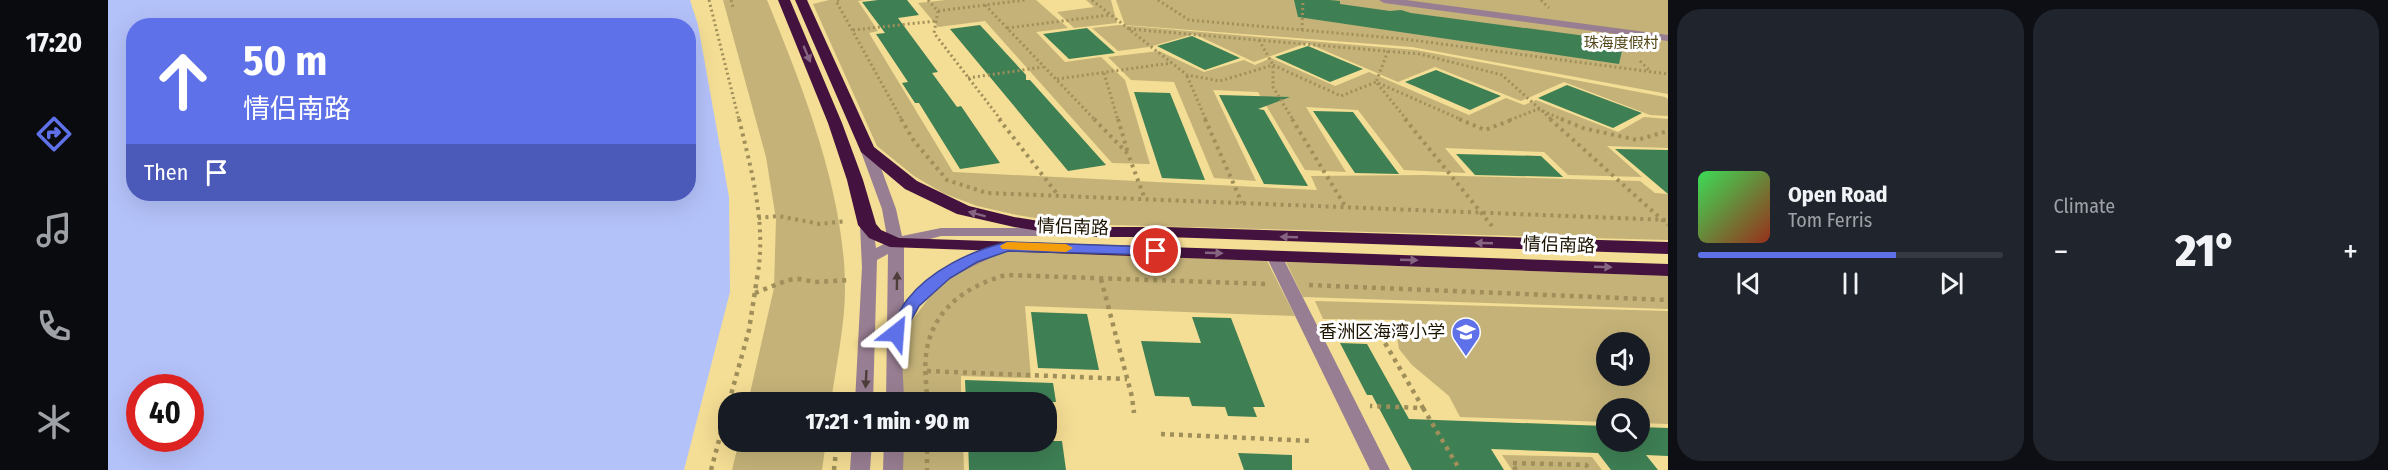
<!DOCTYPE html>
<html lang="en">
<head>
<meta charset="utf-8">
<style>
  body { margin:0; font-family:"Fira Sans Condensed","Noto Sans SC",sans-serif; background:#20242c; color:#f1f3f6; height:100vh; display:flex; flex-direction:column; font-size:22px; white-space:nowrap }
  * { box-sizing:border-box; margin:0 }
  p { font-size:20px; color:#9ea1a6 }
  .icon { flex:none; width:33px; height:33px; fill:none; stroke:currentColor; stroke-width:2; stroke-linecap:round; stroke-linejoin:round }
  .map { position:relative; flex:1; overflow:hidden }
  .sheet { display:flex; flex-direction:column; gap:9px; padding:9px; background:#0d0f14; width:720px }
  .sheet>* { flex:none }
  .guide { position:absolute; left:18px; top:18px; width:570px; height:183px; border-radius:24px; box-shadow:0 6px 24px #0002; background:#5e71e8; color:#fff; overflow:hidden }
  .controls { position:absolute; left:1488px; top:332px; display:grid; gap:12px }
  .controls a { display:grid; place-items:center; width:54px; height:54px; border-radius:50%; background:#171b24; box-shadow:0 6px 24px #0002; font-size:30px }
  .speed { position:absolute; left:18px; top:374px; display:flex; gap:12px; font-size:30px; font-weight:700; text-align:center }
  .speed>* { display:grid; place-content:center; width:78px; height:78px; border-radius:50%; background:#171b24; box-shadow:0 6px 24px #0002; line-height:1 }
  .speed .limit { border:9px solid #d22; background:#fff; color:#111 }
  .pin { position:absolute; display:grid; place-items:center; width:51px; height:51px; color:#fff; margin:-26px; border:3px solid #fff; border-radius:50%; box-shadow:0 2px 6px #0007 }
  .me { position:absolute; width:66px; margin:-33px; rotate:28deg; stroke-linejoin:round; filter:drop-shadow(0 0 4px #0008) }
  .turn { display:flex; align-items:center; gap:21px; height:126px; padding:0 18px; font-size:27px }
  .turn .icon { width:78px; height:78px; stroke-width:2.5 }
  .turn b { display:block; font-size:42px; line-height:51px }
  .then { display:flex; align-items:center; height:57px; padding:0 18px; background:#0003; gap:12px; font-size:22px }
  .big { font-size:45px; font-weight:800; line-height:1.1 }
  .sheet .card { flex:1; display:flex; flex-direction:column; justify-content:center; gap:9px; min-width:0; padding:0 21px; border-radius:24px; background:#20242c }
  .song { display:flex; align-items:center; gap:18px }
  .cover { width:72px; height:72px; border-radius:9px; background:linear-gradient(135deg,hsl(130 70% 55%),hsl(10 70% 35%)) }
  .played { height:6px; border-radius:3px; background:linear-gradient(90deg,#5e71e8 65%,#363941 65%) }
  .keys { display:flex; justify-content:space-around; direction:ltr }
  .heat { display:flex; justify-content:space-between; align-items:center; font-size:33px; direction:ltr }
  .sheet .tiles { flex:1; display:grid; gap:9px; grid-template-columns:repeat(2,1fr) }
  .trip { position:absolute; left:610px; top:392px; width:339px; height:60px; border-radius:24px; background:#171b24; box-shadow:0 6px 24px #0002; font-weight:800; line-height:60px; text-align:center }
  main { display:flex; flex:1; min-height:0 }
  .tab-bar { display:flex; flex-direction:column; width:108px; justify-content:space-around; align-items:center; background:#090b0e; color:#9ea1a6 }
  .tab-bar .icon { width:42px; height:42px }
  .tab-bar .current { color:#5e71e8 }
  .tab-bar b { font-size:27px; color:#f1f3f6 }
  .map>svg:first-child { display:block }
  .green { fill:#c4b278; fill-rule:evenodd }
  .water { fill:#b4c2fa; fill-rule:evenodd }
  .building { fill:#3e7f54 }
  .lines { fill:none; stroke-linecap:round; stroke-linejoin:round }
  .path-far2 { stroke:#a08f5a; stroke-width:3; stroke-dasharray:2 3; stroke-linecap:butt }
  .path-far1 { stroke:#a08f5a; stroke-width:4; stroke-dasharray:3 4.5; stroke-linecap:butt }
  .path { stroke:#a08f5a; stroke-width:4.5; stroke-dasharray:4 5; stroke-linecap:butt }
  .minor { fill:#987e92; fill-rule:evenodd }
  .highway { fill:#44123e; fill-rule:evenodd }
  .oneway { fill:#856582 }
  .oneway2 { fill:#4e3e3a }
  .route { fill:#5e71e8; stroke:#3d4997; stroke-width:1.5 }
  .slow { fill:#f59e0b }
  .labels { text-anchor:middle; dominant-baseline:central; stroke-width:6; stroke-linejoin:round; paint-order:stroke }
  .far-park-label { font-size:15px; fill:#544719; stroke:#fff }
  .street-label { font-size:18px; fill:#1c1400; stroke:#fff }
  .poi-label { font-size:18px; fill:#1c1400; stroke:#fff; text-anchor:end }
</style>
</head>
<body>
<main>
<nav class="tab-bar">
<b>17:20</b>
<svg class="icon current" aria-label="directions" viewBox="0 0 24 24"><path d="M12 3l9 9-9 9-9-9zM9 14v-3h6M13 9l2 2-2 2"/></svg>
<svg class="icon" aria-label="music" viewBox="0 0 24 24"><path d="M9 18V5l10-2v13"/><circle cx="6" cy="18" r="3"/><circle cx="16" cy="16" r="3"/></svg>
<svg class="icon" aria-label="phone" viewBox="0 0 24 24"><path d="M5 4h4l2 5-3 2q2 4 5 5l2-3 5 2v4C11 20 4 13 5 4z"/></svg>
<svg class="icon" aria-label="climate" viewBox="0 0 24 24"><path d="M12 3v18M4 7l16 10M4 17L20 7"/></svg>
</nav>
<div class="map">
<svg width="1560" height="470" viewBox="0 0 1560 470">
  <rect width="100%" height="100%" fill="#f4dd94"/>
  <g class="green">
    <path d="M615,0H659C695,88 737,193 737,289C737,325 728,366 723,402H640L666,288L668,219L658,157Z"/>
    <path d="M721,0H757L750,1L770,31L761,33L845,172L1209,190L1203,176L1315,175L1532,181L1547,193L1560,194V240L965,224L909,215L869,206L835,193L806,176L769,146L705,4Z"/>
    <path d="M838,0H928L960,28L928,32L957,62L993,57L1017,80L1042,164L1004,163L877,21L830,27L810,3Z"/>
    <path d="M978,0H1003L1009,23L966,28L949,12L986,7Z"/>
    <path d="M1008,0H1560V94L1304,47L1017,25Z"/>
    <path d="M1011,25L1308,50L1557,97L1560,99V116L1542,115L1456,82L1413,101L1327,67L1290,82L1199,43L1146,62L1086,34L1041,47L1010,51L984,28Z"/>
    <path d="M1051,51L1096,72L1136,60L1147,65L1163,58L1227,86L1261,72L1361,115L1398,98L1416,105L1428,100L1510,132L1536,117L1560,119V148L1499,146L1534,177L1460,175L1436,152L1337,148L1358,173L1296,170L1250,110L1198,107L1238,172L1197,170L1150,92L1105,90L1148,181L1106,178L1066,82L1023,80L1000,57Z"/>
    <path d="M901,251L1159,261L1187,316L917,306L923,378L853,376V402H793L795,333L820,299L849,272L868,261Z"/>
    <path d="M1178,262L1560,276V309L1195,297Z"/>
    <path d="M1207,301L1560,311V424L1532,423V408H1498V422L1352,417L1341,396L1304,365L1291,349L1288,331L1294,320L1215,319ZM1498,342H1532V375H1498Z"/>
    <path d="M631,441H718L714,470H624Z"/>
    <path d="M792,441H855L856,470H791Z"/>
    <path d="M1394,455L1484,457L1494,470H1404Z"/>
  </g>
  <path class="water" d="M0,0H582L590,25L621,197L622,292L576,470H0ZM26,26H580V194H26ZM32,387H82V438H32Z"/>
  <g class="building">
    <path d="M770,0H799L811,15L790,18L830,72L824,73L849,107L853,106L892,163L852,169L811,103H807L794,83L800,82L768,34L777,33L754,2Z"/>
    <path d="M1186,0H1222L1232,1V4L1282,11L1293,10L1303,13L1493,38L1495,41L1516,42L1511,64L1190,17Z"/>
    <path d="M872,25L918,75V80H922L998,165L960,171L842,29Z"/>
    <path d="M979,28L1007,53L961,59L935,34Z"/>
    <path d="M1084,36L1132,58L1097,70L1049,46Z"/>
    <path d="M1200,46L1255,69L1222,82L1167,57Z"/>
    <path d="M1328,70L1393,96L1362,110L1297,82Z"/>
    <path d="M1459,85L1534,113L1505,128L1430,98Z"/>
    <path d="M1026,92L1062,93L1097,180L1054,178Z"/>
    <path d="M1111,95L1182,97L1150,109L1156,110L1200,186L1156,184Z"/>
    <path d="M1205,111L1245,112L1291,174L1247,173Z"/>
    <path d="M1507,149L1560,150V194Z"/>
    <path d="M1348,154L1433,156L1455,177L1367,175Z"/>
    <path d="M923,312L979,314L991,370L930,368Z"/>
    <path d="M1084,317L1123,318L1157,407H1145L1149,417L1120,416L1117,407L1084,406L1081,397L1047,396L1033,341L1093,343Z"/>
    <path d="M1232,343L1259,344L1301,419L1498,426V441H1532V427L1560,428V456L1538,455L1550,470H1503L1490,453L1383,449L1396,470H1304L1264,395H1259Z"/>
    <path d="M857,380L945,383L948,402H858Z"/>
    <path d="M860,441H954L958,470H861Z"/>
    <path d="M1130,453L1184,455V470H1136Z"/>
  </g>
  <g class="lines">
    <g class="path-far2">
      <path d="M601,0L631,120"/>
      <path d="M623,0L625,7"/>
      <path d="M731,0L728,1L794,120"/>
      <path d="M820,0L830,11L917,0"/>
      <path d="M984,0L1079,75L1112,81L1165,65L1233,96L1268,82L1354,120"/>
      <path d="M1050,0L1081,20L1296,39L1560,74"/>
      <path d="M1433,0L1441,8"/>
      <path d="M877,5L987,120"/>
      <path d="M830,11L826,33L893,120"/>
      <path d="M899,28L1002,15"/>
      <path d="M1021,29L1312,54L1394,75L1444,120"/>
      <path d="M745,30L828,21"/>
      <path d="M1194,30L1195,0"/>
      <path d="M1151,40L1165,65V87L1185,120"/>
      <path d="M1280,51L1268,82L1299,120"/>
      <path d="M1532,61L1542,71"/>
      <path d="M996,73L1010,120"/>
      <path d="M1079,76L1098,120"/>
      <path d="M860,78L935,67"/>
      <path d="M949,79L1063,63"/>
      <path d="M1402,120L1430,109L1456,120"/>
    </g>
    <g class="path-far1">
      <path d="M631,119C643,169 658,221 650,273"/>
      <path d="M793,119L806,141L839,180L879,193L1560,220"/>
      <path d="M891,119L950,195"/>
      <path d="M986,119L1020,154L1037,199"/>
      <path d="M1010,119L1020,153"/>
      <path d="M1097,119L1134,203"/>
      <path d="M1184,119L1237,206"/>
      <path d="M1297,119L1384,226"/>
      <path d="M1351,119L1377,130L1406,119"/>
      <path d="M1442,119L1560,225"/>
      <path d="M1453,119L1475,128L1529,140L1560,131"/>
      <path d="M650,218L670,216L712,224L738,221"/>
    </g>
    <g class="path">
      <path d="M993,279L1024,397L1026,413"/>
      <path d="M1201,285L1560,300"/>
      <path d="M647,293L680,280L691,279L707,282L742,280"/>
      <path d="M1221,330L1270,331L1315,408L1262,406"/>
      <path d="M819,371L1019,379"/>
      <path d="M621,402L641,330L650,272"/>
      <path d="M819,402C819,387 816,371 818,355C823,311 857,286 898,275L1160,284"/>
      <path d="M1315,408L1352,470"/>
      <path d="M1053,434L1205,441"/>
      <path d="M819,441V470"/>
      <path d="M603,470L621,403"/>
      <path d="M726,470L729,441"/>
      <path d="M1408,470L1404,463L1478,465L1482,470"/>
    </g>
    <g class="minor">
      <path d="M1271,0H1298L1560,35V41L1276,3Z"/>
      <path d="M759,145L766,149L788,209L794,236L833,228H955L962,232L955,236H833L796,246V303C820,272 857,256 894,243L899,241L907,246L904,249C866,264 804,291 796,337C792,357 796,381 796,402H778L780,254L769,260L765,402H747L754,267L752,225L754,222H764L768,248L780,242L774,209L752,149Z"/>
      <path d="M1166,251L1174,256L1282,470H1262L1158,256Z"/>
      <path d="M744,441H764L762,470H742Z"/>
      <path d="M776,441H796L795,470H775Z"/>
    </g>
    <g class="highway">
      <path d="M670,0H682L734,123L755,180L768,224L773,230L791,238L1560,264V276L782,247L761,238L750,225L739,180L720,123Z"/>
      <path d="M687,0H699L766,147L809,181L861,206L906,217L968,227H1057L1560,242V254L1057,237H968L906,227L849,214L797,189L753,152Z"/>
    </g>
  </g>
  <defs><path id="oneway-solid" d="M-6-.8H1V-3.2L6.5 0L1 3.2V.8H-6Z" transform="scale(1.5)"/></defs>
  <g class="oneway">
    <use href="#oneway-solid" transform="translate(699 54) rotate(67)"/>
    <use href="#oneway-solid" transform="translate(869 214) rotate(-165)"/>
    <use href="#oneway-solid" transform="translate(1181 237) rotate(-178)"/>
    <use href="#oneway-solid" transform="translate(1376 243) rotate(-178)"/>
    <use href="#oneway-solid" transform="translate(1106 253) rotate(2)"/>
    <use href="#oneway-solid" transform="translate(1301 260) rotate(2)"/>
    <use href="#oneway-solid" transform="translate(1495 267) rotate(2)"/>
  </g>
  <g class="oneway2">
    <use href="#oneway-solid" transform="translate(789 281) rotate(-89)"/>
    <use href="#oneway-solid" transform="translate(758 379) rotate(93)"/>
  </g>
  <path class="route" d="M899,242L1048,247L1055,251L1048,255L900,251L869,262L842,278L811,306L794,337H783L781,333C786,323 791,310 799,300C822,270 863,251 899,242Z"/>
  <path class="slow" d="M899,242L958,244L965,248L958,252L894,249L892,246Z"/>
  <defs>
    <g id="school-pin" transform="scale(1.5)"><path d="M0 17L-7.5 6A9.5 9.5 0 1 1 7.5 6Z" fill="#5e71e8" stroke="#fff"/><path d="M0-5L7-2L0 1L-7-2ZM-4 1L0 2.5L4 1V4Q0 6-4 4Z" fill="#fff"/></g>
  </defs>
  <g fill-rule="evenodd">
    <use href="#school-pin" x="1358" y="332"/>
  </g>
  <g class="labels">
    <g class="far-park-label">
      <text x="1513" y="43">珠海度假村</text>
    </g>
    <g class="street-label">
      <text transform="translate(965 227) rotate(2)">情侣南路</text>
      <text transform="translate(1451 245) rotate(2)">情侣南路</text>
    </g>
    <g class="poi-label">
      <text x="1337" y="332">香洲区海湾小学</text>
    </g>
  </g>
</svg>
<div class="controls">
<a><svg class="icon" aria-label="sound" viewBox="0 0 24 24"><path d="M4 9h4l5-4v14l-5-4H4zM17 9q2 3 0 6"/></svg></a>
<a><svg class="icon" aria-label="search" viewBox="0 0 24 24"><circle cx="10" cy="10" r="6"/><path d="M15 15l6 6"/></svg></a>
</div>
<div class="speed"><div class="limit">40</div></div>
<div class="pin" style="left:1048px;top:251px;background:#d93025"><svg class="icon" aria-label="arrive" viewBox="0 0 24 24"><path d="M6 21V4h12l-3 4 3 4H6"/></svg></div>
<svg class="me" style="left:788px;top:333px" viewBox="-20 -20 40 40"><path d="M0-17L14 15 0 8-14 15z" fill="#5e71e8" stroke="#fff" stroke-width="4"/></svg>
<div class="trip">17:21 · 1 min · 90 m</div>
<div class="guide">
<div class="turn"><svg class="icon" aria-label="ahead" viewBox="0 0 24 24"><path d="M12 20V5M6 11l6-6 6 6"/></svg><div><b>50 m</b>情侣南路</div></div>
<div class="then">Then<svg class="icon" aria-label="arrive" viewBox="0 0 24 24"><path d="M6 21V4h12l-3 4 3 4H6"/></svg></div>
</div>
</div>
<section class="sheet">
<div class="tiles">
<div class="card">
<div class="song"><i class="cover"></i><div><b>Open Road</b><p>Tom Ferris</p></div></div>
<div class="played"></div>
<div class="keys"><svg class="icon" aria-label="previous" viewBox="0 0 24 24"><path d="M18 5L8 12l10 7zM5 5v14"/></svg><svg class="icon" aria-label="pause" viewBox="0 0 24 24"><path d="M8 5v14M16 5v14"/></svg><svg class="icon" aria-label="next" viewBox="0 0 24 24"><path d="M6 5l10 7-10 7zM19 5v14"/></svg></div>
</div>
<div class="card"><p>Climate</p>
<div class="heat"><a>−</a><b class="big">21°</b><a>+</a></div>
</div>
</div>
</section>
</main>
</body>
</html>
